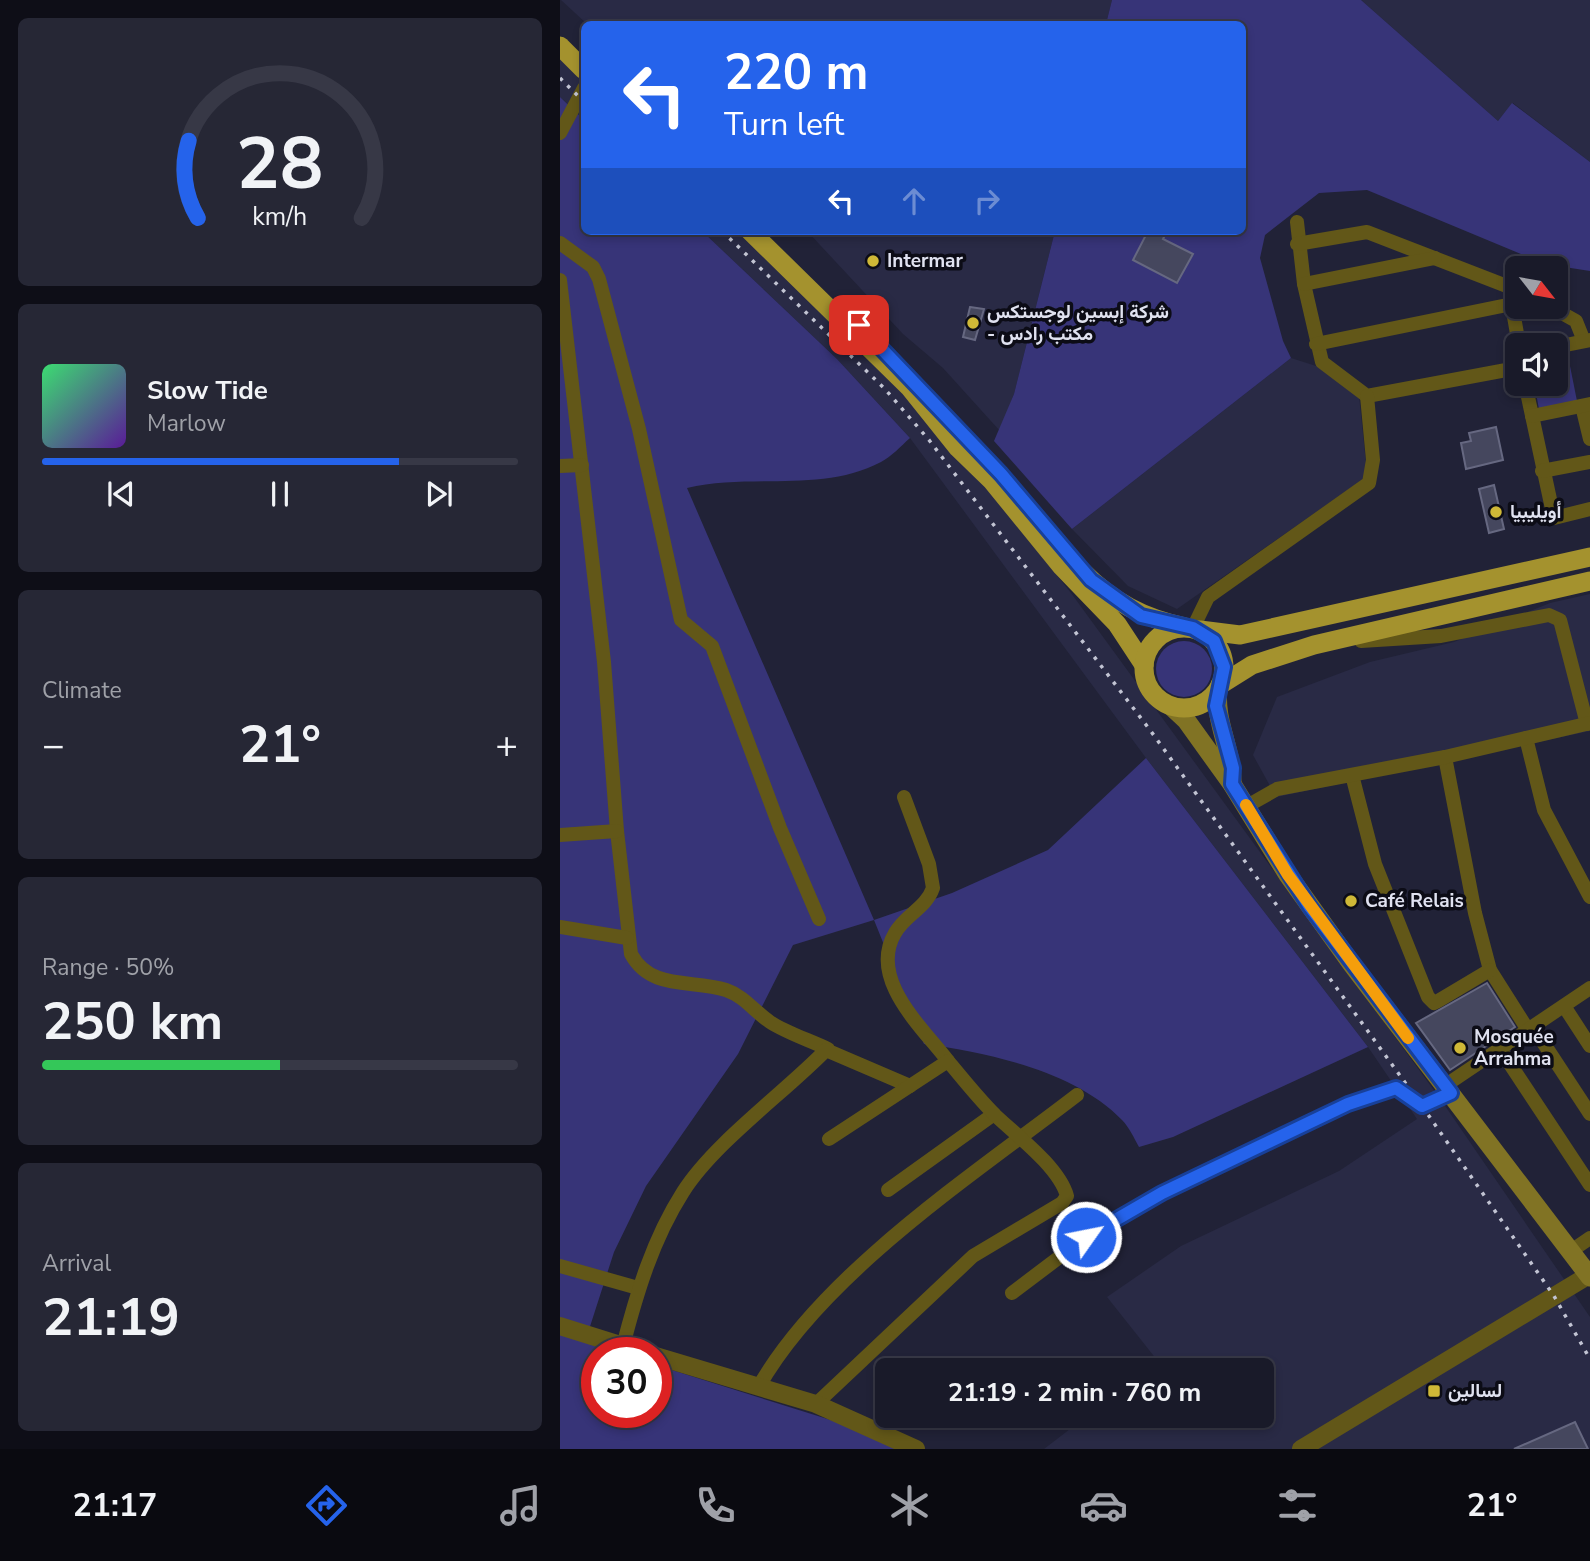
<!DOCTYPE html>
<html lang="en">
<head>
<meta charset="utf-8">
<style>
  body { margin:0; font-family:"Nunito Sans",Vazirmatn,sans-serif; background:#262735; color:#f1f3f6; height:100vh; display:flex; flex-direction:column; font-size:26px; white-space:nowrap }
  * { box-sizing:border-box; margin:0 }
  p { font-size:23px; color:#9fa1a8 }
  .icon { flex:none; width:38px; height:38px; fill:none; stroke:currentColor; stroke-width:2; stroke-linecap:round; stroke-linejoin:round }
  .map { position:relative; flex:1; overflow:hidden }
  .side { display:flex; flex-direction:column; gap:18px; padding:18px; background:#0e0e17; width:560px }
  .side>* { flex:none }
  .guide { position:absolute; left:21px; top:21px; width:665px; height:214px; border-radius:10px; box-shadow:0 4px 10px #0003,0 0 0 2px #373846; background:#2563eb; color:#fff; overflow:hidden }
  .needle { width:46px; rotate:121deg }
  .buttons { position:absolute; left:945px; top:256px; display:grid; gap:14px }
  .buttons a { display:grid; place-items:center; width:63px; height:63px; border-radius:10px; background:#191a29; box-shadow:0 4px 10px #0003,0 0 0 2px #373846; font-size:35px }
  .speed { position:absolute; left:21px; top:1337px; display:flex; gap:14px; font-size:35px; font-weight:700; text-align:center }
  .speed>* { display:grid; place-content:center; width:91px; height:91px; border-radius:50%; background:#191a29; box-shadow:0 4px 10px #0003,0 0 0 2px #373846; line-height:1 }
  .speed .limit { border:10px solid #d22; background:#fff; color:#111 }
  .pin { position:absolute; display:grid; place-items:center; width:60px; height:60px; color:#fff; margin:-30px; border-radius:14px; box-shadow:0 4px 10px #0006 }
  .me { position:absolute; width:77px; margin:-38px; rotate:57deg; stroke-linejoin:round; filter:drop-shadow(0 0 5px #0008) }
  .turn { display:flex; align-items:center; gap:24px; height:147px; padding:0 28px; font-size:32px }
  .turn .icon { width:91px; height:91px; stroke-width:2.5 }
  .turn b { display:block; font-size:49px; line-height:60px }
  .lanes { display:flex; align-items:center; height:66px; padding:0 28px; background:#0003; justify-content:center; gap:35px; direction:ltr }
  .lanes .off { opacity:.35 }
  .big { font-size:52px; font-weight:700; line-height:1.1 }
  .side .tile { flex:1; display:flex; flex-direction:column; justify-content:center; gap:10px; min-width:0; padding:0 24px; border-radius:10px; background:#262735 }
  .side .dial { align-items:center; gap:0 }
  .dial svg { height:182px; overflow:visible; fill:none; stroke:#373846; stroke-width:7; stroke-linecap:round; text-anchor:middle }
  .dial text { fill:#f1f3f6; stroke:none }
  .song { display:flex; align-items:center; gap:21px }
  .cover { width:84px; height:84px; border-radius:10px; background:linear-gradient(135deg,hsl(140 70% 55%),hsl(270 70% 35%)) }
  .played { height:7px; border-radius:4px; background:linear-gradient(90deg,#2563eb 75%,#373846 75%) }
  .keys { display:flex; justify-content:space-around; direction:ltr }
  .heat { display:flex; justify-content:space-between; align-items:center; font-size:38px; direction:ltr }
  .charge { height:10px; border-radius:5px; background:linear-gradient(90deg,#34c759 50%,#373846 0) }
  .trip { position:absolute; left:315px; top:1358px; width:399px; height:70px; border-radius:10px; background:#191a29; box-shadow:0 4px 10px #0003,0 0 0 2px #373846; font-weight:700; line-height:70px; text-align:center }
  .dock { display:flex; height:112px; justify-content:space-around; align-items:center; background:#0a0a10; color:#9fa1a8 }
  .dock .icon { width:49px; height:49px }
  .dock .active { color:#2563eb }
  .dock b { font-size:32px; color:#f1f3f6 }
  main { display:flex; flex:1; min-height:0 }
  .map>svg:first-child { display:block }
  .built { fill:#292a45 }
  .green { fill:#373478 }
  .building { fill:#45475e; stroke:#666881; stroke-width:2 }
  .lines { fill:none; stroke-linecap:round; stroke-linejoin:round }
  .minor { stroke:#625718; stroke-width:14 }
  .tertiary { stroke:#625718; stroke-width:18 }
  .secondary { stroke:#817324; stroke-width:19 }
  .trunk { stroke:#a4922e; stroke-width:19 }
  .rail { stroke:#c2c4d3; stroke-width:3.5; stroke-dasharray:3.5 7; stroke-linecap:butt }
  .route-casing { stroke:#184099; stroke-width:18 }
  .route { stroke:#2563eb; stroke-width:12 }
  .slow { stroke:#f59e0b; stroke-width:12 }
  .poi-dot { fill:#cfb837; stroke:#0c0c16; stroke-width:2.5 }
  .labels { text-anchor:middle; dominant-baseline:central; stroke-width:7; stroke-linejoin:round; paint-order:stroke }
  .poi-label { font-size:19px; font-weight:bold; fill:#e0e2f0; stroke:#0c0c16; text-anchor:start }
</style>
</head>
<body>
<main>
<section class="side">
<div class="tile dial"><svg viewBox="0 0 100 80">
<path d="M14 69A42 42 0 1 1 86 69"/>
<path d="M14 69A42 42 0 0 1 10 35" stroke="#2563eb"/>
<text x="50" y="56" font-size="32" font-weight="700">28</text>
<text x="50" y="72" font-size="11">km/h</text>
</svg></div>
<div class="tile">
<div class="song"><i class="cover"></i><div><b>Slow Tide</b><p>Marlow</p></div></div>
<div class="played"></div>
<div class="keys"><svg class="icon" aria-label="previous" viewBox="0 0 24 24"><path d="M18 5L8 12l10 7zM5 5v14"/></svg><svg class="icon" aria-label="pause" viewBox="0 0 24 24"><path d="M8 5v14M16 5v14"/></svg><svg class="icon" aria-label="next" viewBox="0 0 24 24"><path d="M6 5l10 7-10 7zM19 5v14"/></svg></div>
</div>
<div class="tile"><p>Climate</p>
<div class="heat"><a>−</a><b class="big">21°</b><a>+</a></div>
</div>
<div class="tile"><p>Range · 50%</p><b class="big">250 km</b><div class="charge"></div></div>
<div class="tile"><p>Arrival</p><b class="big">21:19</b></div>
</section>
<div class="map">
<svg width="1030" height="1449" viewBox="0 0 1030 1449">
  <rect width="100%" height="100%" fill="#212237"/>
  <g class="built">
    <path d="M1,0H552L546,24H27Z"/>
    <path d="M801,0H1030V162L953,103L938,121Z"/>
    <path d="M0,54L24,77V120L0,97Z"/>
    <path d="M142,231H188L370,416L511,593L881,1100L1030,1317V1449H484L527,1416H702V1370H585L597,1360L547,1297L621,1246L779,1171L857,1119L808,1047L586,758L350,438L277,359Z"/>
    <path d="M247,231H495L454,394L440,431L383,368L343,334Z"/>
    <path d="M731,358L778,373L799,396L807,473L805,478L617,609L568,586L512,529Z"/>
    <path d="M1030,594V731L712,798L709,784L693,755L717,697L810,662L894,642L990,603Z"/>
  </g>
  <g class="green">
    <path d="M552,0H801L938,121L952,103L1030,162V271L985,264L807,190L759,193L705,235L700,258L723,341L731,358L512,529L434,441L454,394L495,231H682V24H546Z"/>
    <path d="M0,97L24,120V231H142L277,359L350,438C341,446 331,457 321,462C263,493 190,473 127,488L314,920L392,893L488,850L586,758L808,1047L613,1137L579,1147C574,1138 569,1127 562,1120C515,1071 429,1053 364,1044L314,920L233,945L178,1054L86,1186L54,1252L25,1342L58,1353H37V1412H96V1365L277,1422L345,1449H0Z"/>
    <path d="M1007,351L1017,401L979,409L974,383H996V354Z"/>
    <circle cx="624" cy="669" r="28"/>
  </g>
  <g class="building">
    <path d="M588,231H607L603,239L633,254L617,283L573,260Z"/>
    <path d="M410,307L424,309L415,340L403,337Z"/>
    <path d="M936,427L943,460L906,469L901,443L911,441L909,433Z"/>
    <path d="M934,485L944,529L929,533L919,489Z"/>
    <path d="M927,983L955,1027L890,1070L856,1023Z"/>
    <path d="M1015,1422L1028,1449H954Z"/>
  </g>
  <g class="lines">
    <g class="minor">
      <path d="M0,133L24,88"/>
      <path d="M737,222L744,284L762,362L807,396L957,368"/>
      <path d="M0,243L33,267L39,279L79,429L121,620L152,646L220,828L259,919"/>
      <path d="M737,244L807,232L957,290"/>
      <path d="M0,280L44,662L57,831L71,954C91,991 132,979 166,990C184,996 195,1012 210,1022C227,1033 249,1040 268,1049"/>
      <path d="M744,284L875,258"/>
      <path d="M950,294L959,345"/>
      <path d="M989,306L1016,321L1024,341"/>
      <path d="M756,344L952,304"/>
      <path d="M996,347L1030,340"/>
      <path d="M965,383L994,518L1030,509"/>
      <path d="M1022,406L1030,439"/>
      <path d="M972,416L1030,404"/>
      <path d="M0,466L22,465"/>
      <path d="M982,471L1030,462"/>
      <path d="M633,628L648,597L809,483L813,460L807,396"/>
      <path d="M801,641L881,636L989,615L1000,620L1027,724"/>
      <path d="M966,738L984,810L1030,897"/>
      <path d="M885,757L915,913L930,970L968,1030"/>
      <path d="M792,775L815,864L868,997L874,1003L878,1001L930,970"/>
      <path d="M344,797L369,864L373,888C366,908 345,915 335,933C308,979 362,1027 388,1061"/>
      <path d="M687,806L717,789L885,757L1030,723"/>
      <path d="M0,835L57,831"/>
      <path d="M0,927L67,938"/>
      <path d="M1004,1006L1030,1046"/>
      <path d="M973,1027L1030,1114"/>
      <path d="M940,1049L1030,1185"/>
      <path d="M886,1085L1030,988"/>
      <path d="M328,1190L434,1114"/>
      <path d="M1011,1251L1030,1238"/>
      <path d="M0,1266L78,1288"/>
      <path d="M452,1293L526,1237L602,1193L788,1104L836,1088L862,1106L891,1093"/>
      <path d="M63,1346C77,1292 93,1239 123,1192C154,1143 224,1093 266,1050L350,1086"/>
      <path d="M198,1388C262,1274 413,1175 517,1095"/>
      <path d="M256,1404L413,1256L502,1203L507,1196C499,1167 456,1135 435,1115C418,1098 403,1079 388,1061L269,1139"/>
    </g>
    <g class="tertiary">
      <path d="M0,1326L86,1353"/>
      <path d="M96,1356L256,1404L356,1449"/>
      <path d="M741,1449L1029,1275"/>
    </g>
    <g class="secondary">
      <path d="M658,689C654,722 673,751 672,784"/>
      <path d="M611,706L626,720L672,784L728,875L791,963L1030,1277"/>
    </g>
    <g class="trunk">
      <path d="M0,46L24,70"/>
      <path d="M190,231L350,388L398,448L432,481L502,567L557,624L584,665"/>
      <path d="M523,572C553,602 583,618 625,627"/>
      <circle cx="624" cy="668" r="40"/>
      <path d="M640,630L680,635L1030,557"/>
      <path d="M660,685L692,665L754,645L1030,581"/>
    </g>
    <g class="rail">
      <path d="M0,78L24,102"/>
      <path d="M162,231L325,389L369,440L590,730L862,1106L994,1296L1030,1359"/>
    </g>
  </g>
  <g class="lines">
    <g class="route-casing">
      <path id="route" d="M299,325L441,474L531,580L581,616L633,628L654,641L664,667L656,706L673,768L672,784L750,907L891,1093L862,1106L836,1088L788,1104L602,1193L526,1237"/>
    </g>
    <use href="#route" class="route"/>
    <path class="slow" d="M686,805L728,875L848,1038"/>
  </g>
  <g class="poi-dot">
    <circle cx="313" cy="261" r="7"/>
    <circle cx="413" cy="323" r="7"/>
    <circle cx="936" cy="512" r="7"/>
    <circle cx="791" cy="901" r="7"/>
    <circle cx="900" cy="1048" r="7"/>
    <rect x="867" y="1384" width="14" height="14" rx="3.5"/>
  </g>
  <g class="labels">
    <g class="poi-label">
      <text x="327" y="261">Intermar</text>
      <text x="427" y="312">شركة إبسين لوجستكس<tspan x="427" dy="22">- مكتب رادس</tspan></text>
      <text x="950" y="512">أويليبيا</text>
      <text x="805" y="901">Café Relais</text>
      <text x="914" y="1037">Mosquée<tspan x="914" dy="22">Arrahma</tspan></text>
      <text x="888" y="1391">لسالين</text>
    </g>
  </g>
</svg>
<div class="buttons">
<a><svg class="needle" viewBox="-14 -14 28 28"><path d="M0-13l5 13h-10z" fill="#e53935"/><path d="M0 13l5-13h-10z" fill="#9fa1a8"/></svg></a>
<a><svg class="icon" aria-label="sound" viewBox="0 0 24 24"><path d="M4 9h4l5-4v14l-5-4H4zM17 9q2 3 0 6"/></svg></a>
</div>
<div class="speed"><div class="limit">30</div></div>
<div class="pin" style="left:299px;top:325px;background:#d93025"><svg class="icon" aria-label="arrive" viewBox="0 0 24 24"><path d="M6 21V4h12l-3 4 3 4H6"/></svg></div>
<svg class="me" style="left:526px;top:1237px" viewBox="-20 -20 40 40"><circle r="17" fill="#2563eb" stroke="#fff" stroke-width="3"/><path d="M0-11L8 9 0 5-8 9z" fill="#fff"/></svg>
<div class="trip">21:19 · 2 min · 760 m</div>
<div class="guide">
<div class="turn"><svg class="icon" aria-label="left" viewBox="0 0 24 24"><path d="M17 20v-9H6M10 6l-5 5 5 5"/></svg><div><b>220 m</b>Turn left</div></div>
<div class="lanes"><svg class="icon" aria-label="left" viewBox="0 0 24 24"><path d="M17 20v-9H6M10 6l-5 5 5 5"/></svg><svg class="icon off" aria-label="ahead" viewBox="0 0 24 24"><path d="M12 20V5M6 11l6-6 6 6"/></svg><svg class="icon off" aria-label="right" viewBox="0 0 24 24"><path d="M7 20v-9h11M14 6l5 5-5 5"/></svg></div>
</div>
</div>
</main>
<nav class="dock">
<b>21:17</b>
<svg class="icon active" aria-label="directions" viewBox="0 0 24 24"><path d="M12 3l9 9-9 9-9-9zM9 14v-3h6M13 9l2 2-2 2"/></svg>
<svg class="icon" aria-label="music" viewBox="0 0 24 24"><path d="M9 18V5l10-2v13"/><circle cx="6" cy="18" r="3"/><circle cx="16" cy="16" r="3"/></svg>
<svg class="icon" aria-label="phone" viewBox="0 0 24 24"><path d="M5 4h4l2 5-3 2q2 4 5 5l2-3 5 2v4C11 20 4 13 5 4z"/></svg>
<svg class="icon" aria-label="climate" viewBox="0 0 24 24"><path d="M12 3v18M4 7l16 10M4 17L20 7"/></svg>
<svg class="icon" aria-label="car" viewBox="0 0 24 24"><path d="M5 17H2v-5l4-1 3-4h7l3 4 3 1v5h-3M9 17h6M6 11h13"/><circle cx="7" cy="17" r="2"/><circle cx="17" cy="17" r="2"/></svg>
<svg class="icon" aria-label="filters" viewBox="0 0 24 24"><path d="M4 7h16M4 17h16"/><circle cx="9" cy="7" r="2"/><circle cx="15" cy="17" r="2"/></svg>
<b>21°</b>
</nav>
</body>
</html>
